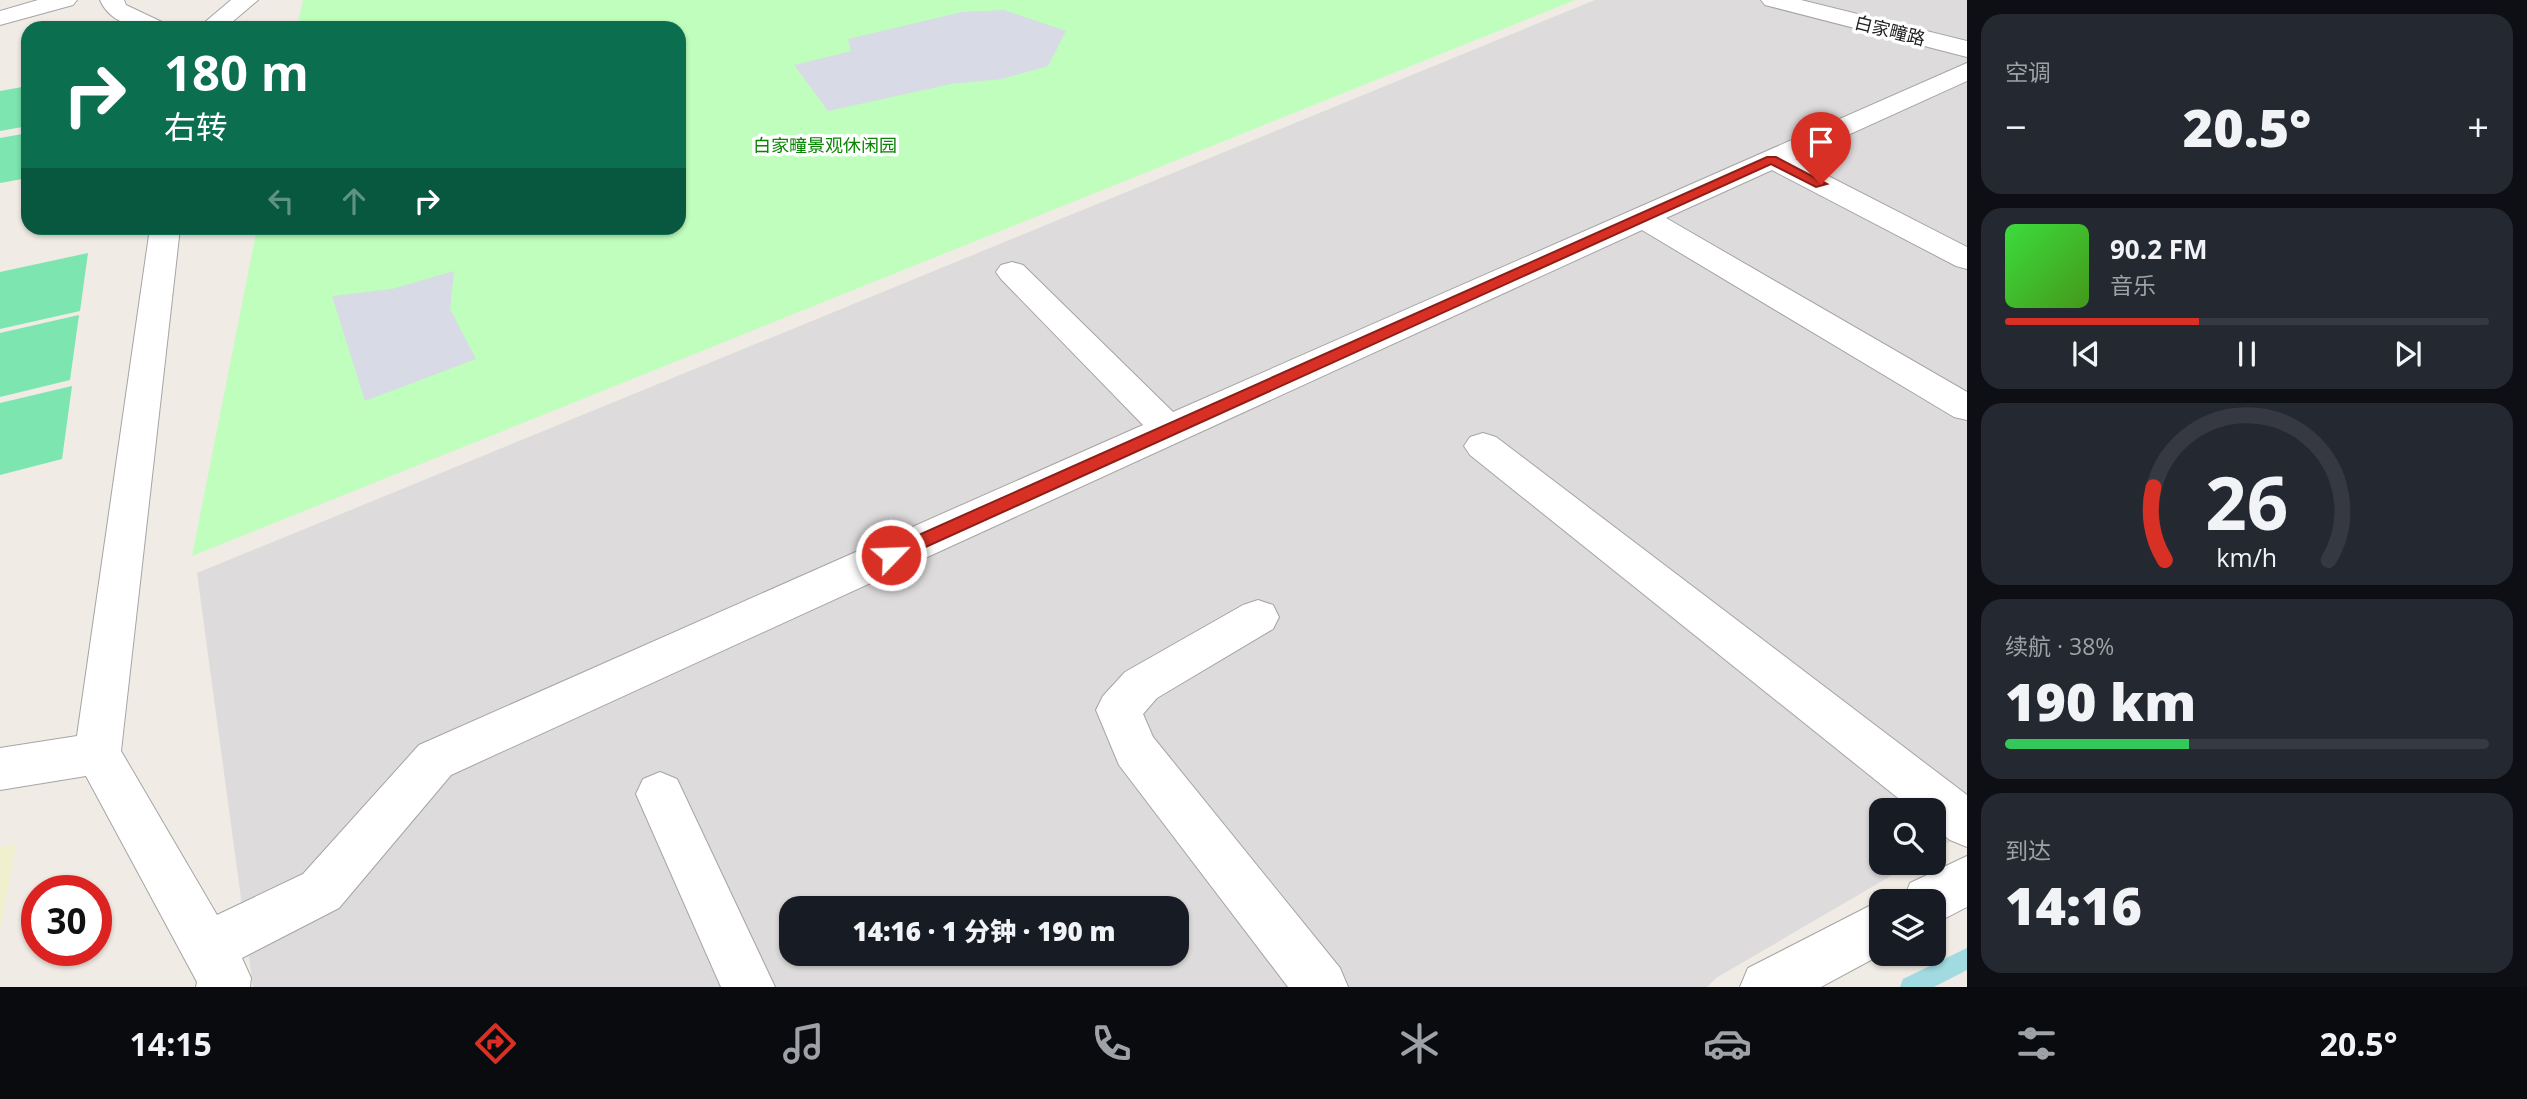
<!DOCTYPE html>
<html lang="zh">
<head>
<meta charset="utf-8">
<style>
  body { margin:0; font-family:"Open Sans","Noto Sans SC",sans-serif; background:#242831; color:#f1f3f6; height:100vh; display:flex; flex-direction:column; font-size:26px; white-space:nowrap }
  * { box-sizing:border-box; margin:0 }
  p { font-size:23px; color:#9ea1a6 }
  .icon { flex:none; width:38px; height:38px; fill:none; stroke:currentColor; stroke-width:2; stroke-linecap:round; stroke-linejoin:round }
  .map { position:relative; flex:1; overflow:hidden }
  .drawer { display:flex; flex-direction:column; gap:14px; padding:14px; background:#0d0f14; width:560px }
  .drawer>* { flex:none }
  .guide { position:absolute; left:21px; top:21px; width:665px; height:214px; border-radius:21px; box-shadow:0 2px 5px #0004; background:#0b6e4f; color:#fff; overflow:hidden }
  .buttons { position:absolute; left:1869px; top:798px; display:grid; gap:14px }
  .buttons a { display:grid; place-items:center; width:77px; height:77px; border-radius:14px; background:#171b24; box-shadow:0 2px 5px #0004; font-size:35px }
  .speed { position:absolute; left:21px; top:875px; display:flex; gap:14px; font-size:35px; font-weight:700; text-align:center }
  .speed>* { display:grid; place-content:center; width:91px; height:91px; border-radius:50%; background:#171b24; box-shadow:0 2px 5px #0004; line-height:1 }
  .speed .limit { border:10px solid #d22; background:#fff; color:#111 }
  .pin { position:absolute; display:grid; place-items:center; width:60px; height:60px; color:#fff; margin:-72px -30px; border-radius:50% 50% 50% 0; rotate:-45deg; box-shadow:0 0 7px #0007 }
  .pin .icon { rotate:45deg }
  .me { position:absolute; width:77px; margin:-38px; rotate:66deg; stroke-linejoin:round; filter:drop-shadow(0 0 5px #0008) }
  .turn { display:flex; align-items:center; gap:24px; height:147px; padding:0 28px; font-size:32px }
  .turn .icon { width:91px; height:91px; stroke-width:2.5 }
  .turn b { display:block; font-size:49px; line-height:60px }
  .lanes { display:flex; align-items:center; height:66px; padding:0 28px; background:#0003; justify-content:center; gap:35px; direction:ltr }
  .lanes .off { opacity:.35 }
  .big { font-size:52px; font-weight:800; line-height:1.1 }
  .drawer .widget { flex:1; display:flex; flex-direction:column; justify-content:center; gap:10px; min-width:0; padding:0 24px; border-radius:21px; background:#242831 }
  .drawer .dial { align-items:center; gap:0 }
  .dial svg { height:182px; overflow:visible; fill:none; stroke:#363941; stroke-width:7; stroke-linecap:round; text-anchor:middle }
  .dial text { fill:#f1f3f6; stroke:none }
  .song { display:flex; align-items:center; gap:21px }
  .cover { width:84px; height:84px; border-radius:10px; background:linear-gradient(135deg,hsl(120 70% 55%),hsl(100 70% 35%)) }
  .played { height:7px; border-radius:4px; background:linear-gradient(90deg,#d93025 40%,#363941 40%) }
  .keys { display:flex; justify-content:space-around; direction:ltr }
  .heat { display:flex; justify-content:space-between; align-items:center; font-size:38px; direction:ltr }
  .charge { height:10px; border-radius:5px; background:linear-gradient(90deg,#34c759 38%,#363941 0) }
  .trip { position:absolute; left:779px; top:896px; width:410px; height:70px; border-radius:21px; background:#171b24; box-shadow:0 2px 5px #0004; font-weight:800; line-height:70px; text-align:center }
  .tab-bar { display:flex; height:112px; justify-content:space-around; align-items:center; background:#090b0e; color:#9ea1a6 }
  .tab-bar .icon { width:49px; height:49px }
  .tab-bar .on { color:#d93025 }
  .tab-bar b { font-size:32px; color:#f1f3f6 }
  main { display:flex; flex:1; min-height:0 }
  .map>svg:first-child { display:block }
  .residential { fill:#dddbdb; fill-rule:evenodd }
  .farmland { fill:#f0efce }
  .park { fill:#c0febd }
  .pitch { fill:#7ce5b0 }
  .plaza { fill:#d8dae6 }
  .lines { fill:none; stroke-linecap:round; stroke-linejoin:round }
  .stream { fill:#a1dae1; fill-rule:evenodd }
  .minor-casing { stroke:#a5a5a5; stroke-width:2 }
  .minor { fill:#fff; fill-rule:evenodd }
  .route { fill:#d93025; stroke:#8d1f18; stroke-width:2 }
  .labels { text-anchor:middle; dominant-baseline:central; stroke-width:7; stroke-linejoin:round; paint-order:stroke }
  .far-street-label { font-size:18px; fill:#1e1e1e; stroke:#fff }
  .far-park-label { font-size:18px; fill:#088603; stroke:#fff }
</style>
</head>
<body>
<main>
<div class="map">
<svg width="1967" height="987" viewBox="0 0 1967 987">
  <rect width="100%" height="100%" fill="#f0ebe4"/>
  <path class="residential" d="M1595,0H1967V831L1934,851V810H1881V863H1913L1716,978L1707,987H253L197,573ZM791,908H1176V954H791Z"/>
  <path class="farmland" d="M16,845L0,932V847Z"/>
  <path class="park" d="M303,0H1575L192,556L257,228H679V28H297Z"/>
  <g class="pitch">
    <path d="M28,86V126L0,131V91Z"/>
    <path d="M28,133V178L0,183V138Z"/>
    <path d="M88,253L80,311L0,329V272Z"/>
    <path d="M79,315L70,380L0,397V333Z"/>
    <path d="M72,386L62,459L0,475V403Z"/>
  </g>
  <g class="plaza">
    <path d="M1004,10L1066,31L1048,66L1002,79L951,84L828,111L794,65L851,51L848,39L962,12Z"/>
    <path d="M454,271L450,309L476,359L365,401L332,296L392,289Z"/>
  </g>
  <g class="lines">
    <path class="stream" d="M1967,948V970L1934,987H1900L1903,979Z"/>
    <g class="minor-casing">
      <g id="minor">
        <path d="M38,0H77L73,5L0,25V11Z"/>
        <path d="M100,0H124L126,5L164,23L167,28C141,28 112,27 100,0Z"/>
        <path d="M231,0H258L225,28H198Z"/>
        <path d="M1761,0H1801L1967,41V57L1765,5Z"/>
        <path d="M1967,63V81L1795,159L1967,247V269L1956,266L1772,170L1666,218L1967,392V420L1954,417L1642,230L451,775L339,908L242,958L251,978L250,987H196L197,982L86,776L0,790V748L77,736L150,228H180L121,751L217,915L303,874L419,745L1143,425L1001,279L996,272L1001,265L1012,262L1023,265L1173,412Z"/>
        <path d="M1483,433L1496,437L1967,795V847L1950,840L1934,827V810H1913L1470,455L1464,446L1470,437Z"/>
        <path d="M1258,600L1273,605L1279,617L1273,629L1157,698L1143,714L1153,737L1340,968L1348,987H1288L1119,765L1096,710L1103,696L1125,672L1243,605Z"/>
        <path d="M660,772L677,779L775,987H721L636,794L643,779Z"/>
        <path d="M1967,856V907L1934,924V901H1903L1910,883Z"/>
        <path d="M1881,900L1883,901L1882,954L1821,987H1740L1748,968Z"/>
      </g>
    </g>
    <use href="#minor" class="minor"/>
  </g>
  <path class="route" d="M1767,157H1776L1827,184L1816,187L1771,164L897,560H885L882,555L885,550Z"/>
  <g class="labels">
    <g class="far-street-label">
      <text transform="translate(1890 30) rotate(14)">白家疃路</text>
    </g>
    <g class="far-park-label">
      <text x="825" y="145">白家疃景观休闲园</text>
    </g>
  </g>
</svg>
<div class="buttons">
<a><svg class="icon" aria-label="search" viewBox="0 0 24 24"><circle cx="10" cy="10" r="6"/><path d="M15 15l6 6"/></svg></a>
<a><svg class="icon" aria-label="layers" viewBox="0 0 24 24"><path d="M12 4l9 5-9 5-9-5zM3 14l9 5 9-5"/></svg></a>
</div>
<div class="speed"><div class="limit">30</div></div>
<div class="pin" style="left:1821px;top:184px;background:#d93025"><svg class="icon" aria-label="arrive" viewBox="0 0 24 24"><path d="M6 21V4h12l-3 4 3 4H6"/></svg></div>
<svg class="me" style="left:891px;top:555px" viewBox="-20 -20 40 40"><circle r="17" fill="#d93025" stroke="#fff" stroke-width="3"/><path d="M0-11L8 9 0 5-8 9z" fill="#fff"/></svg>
<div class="trip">14:16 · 1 分钟 · 190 m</div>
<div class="guide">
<div class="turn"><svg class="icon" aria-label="right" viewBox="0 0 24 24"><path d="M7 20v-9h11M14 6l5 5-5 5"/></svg><div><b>180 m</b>右转</div></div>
<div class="lanes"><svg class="icon off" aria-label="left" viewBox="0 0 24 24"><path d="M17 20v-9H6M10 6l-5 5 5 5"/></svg><svg class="icon off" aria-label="ahead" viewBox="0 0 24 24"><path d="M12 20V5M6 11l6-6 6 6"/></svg><svg class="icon" aria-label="right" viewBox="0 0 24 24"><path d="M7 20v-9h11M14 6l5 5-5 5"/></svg></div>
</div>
</div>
<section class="drawer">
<div class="widget"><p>空调</p>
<div class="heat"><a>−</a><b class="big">20.5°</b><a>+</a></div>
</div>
<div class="widget">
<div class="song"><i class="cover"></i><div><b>90.2 FM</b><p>音乐</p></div></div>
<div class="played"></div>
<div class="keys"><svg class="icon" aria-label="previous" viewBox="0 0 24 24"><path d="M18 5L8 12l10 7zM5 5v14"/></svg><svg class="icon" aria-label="pause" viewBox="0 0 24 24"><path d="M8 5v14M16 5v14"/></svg><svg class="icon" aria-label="next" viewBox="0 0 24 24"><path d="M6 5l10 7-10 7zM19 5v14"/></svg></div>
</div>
<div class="widget dial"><svg viewBox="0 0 100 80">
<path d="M14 69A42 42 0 1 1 86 69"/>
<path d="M14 69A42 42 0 0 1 9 37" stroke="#d93025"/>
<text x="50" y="56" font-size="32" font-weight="700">26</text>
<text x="50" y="72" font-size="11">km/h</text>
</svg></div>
<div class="widget"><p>续航 · 38%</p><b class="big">190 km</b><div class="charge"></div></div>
<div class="widget"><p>到达</p><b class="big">14:16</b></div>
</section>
</main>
<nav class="tab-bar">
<b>14:15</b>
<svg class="icon on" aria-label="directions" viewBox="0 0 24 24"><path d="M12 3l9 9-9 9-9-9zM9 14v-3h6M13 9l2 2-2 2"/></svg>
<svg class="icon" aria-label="music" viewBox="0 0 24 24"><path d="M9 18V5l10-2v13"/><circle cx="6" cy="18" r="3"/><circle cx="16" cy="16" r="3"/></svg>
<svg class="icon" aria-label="phone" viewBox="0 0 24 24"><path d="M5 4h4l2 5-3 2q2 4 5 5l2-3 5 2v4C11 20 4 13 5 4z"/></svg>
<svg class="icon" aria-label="climate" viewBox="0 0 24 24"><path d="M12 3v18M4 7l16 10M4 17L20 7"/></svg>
<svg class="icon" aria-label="car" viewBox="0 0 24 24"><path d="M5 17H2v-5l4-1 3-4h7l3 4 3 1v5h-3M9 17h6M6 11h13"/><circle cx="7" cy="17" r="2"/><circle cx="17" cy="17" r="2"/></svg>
<svg class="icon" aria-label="filters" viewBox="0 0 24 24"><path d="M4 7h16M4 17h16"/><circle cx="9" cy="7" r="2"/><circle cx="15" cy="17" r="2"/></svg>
<b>20.5°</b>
</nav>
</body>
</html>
